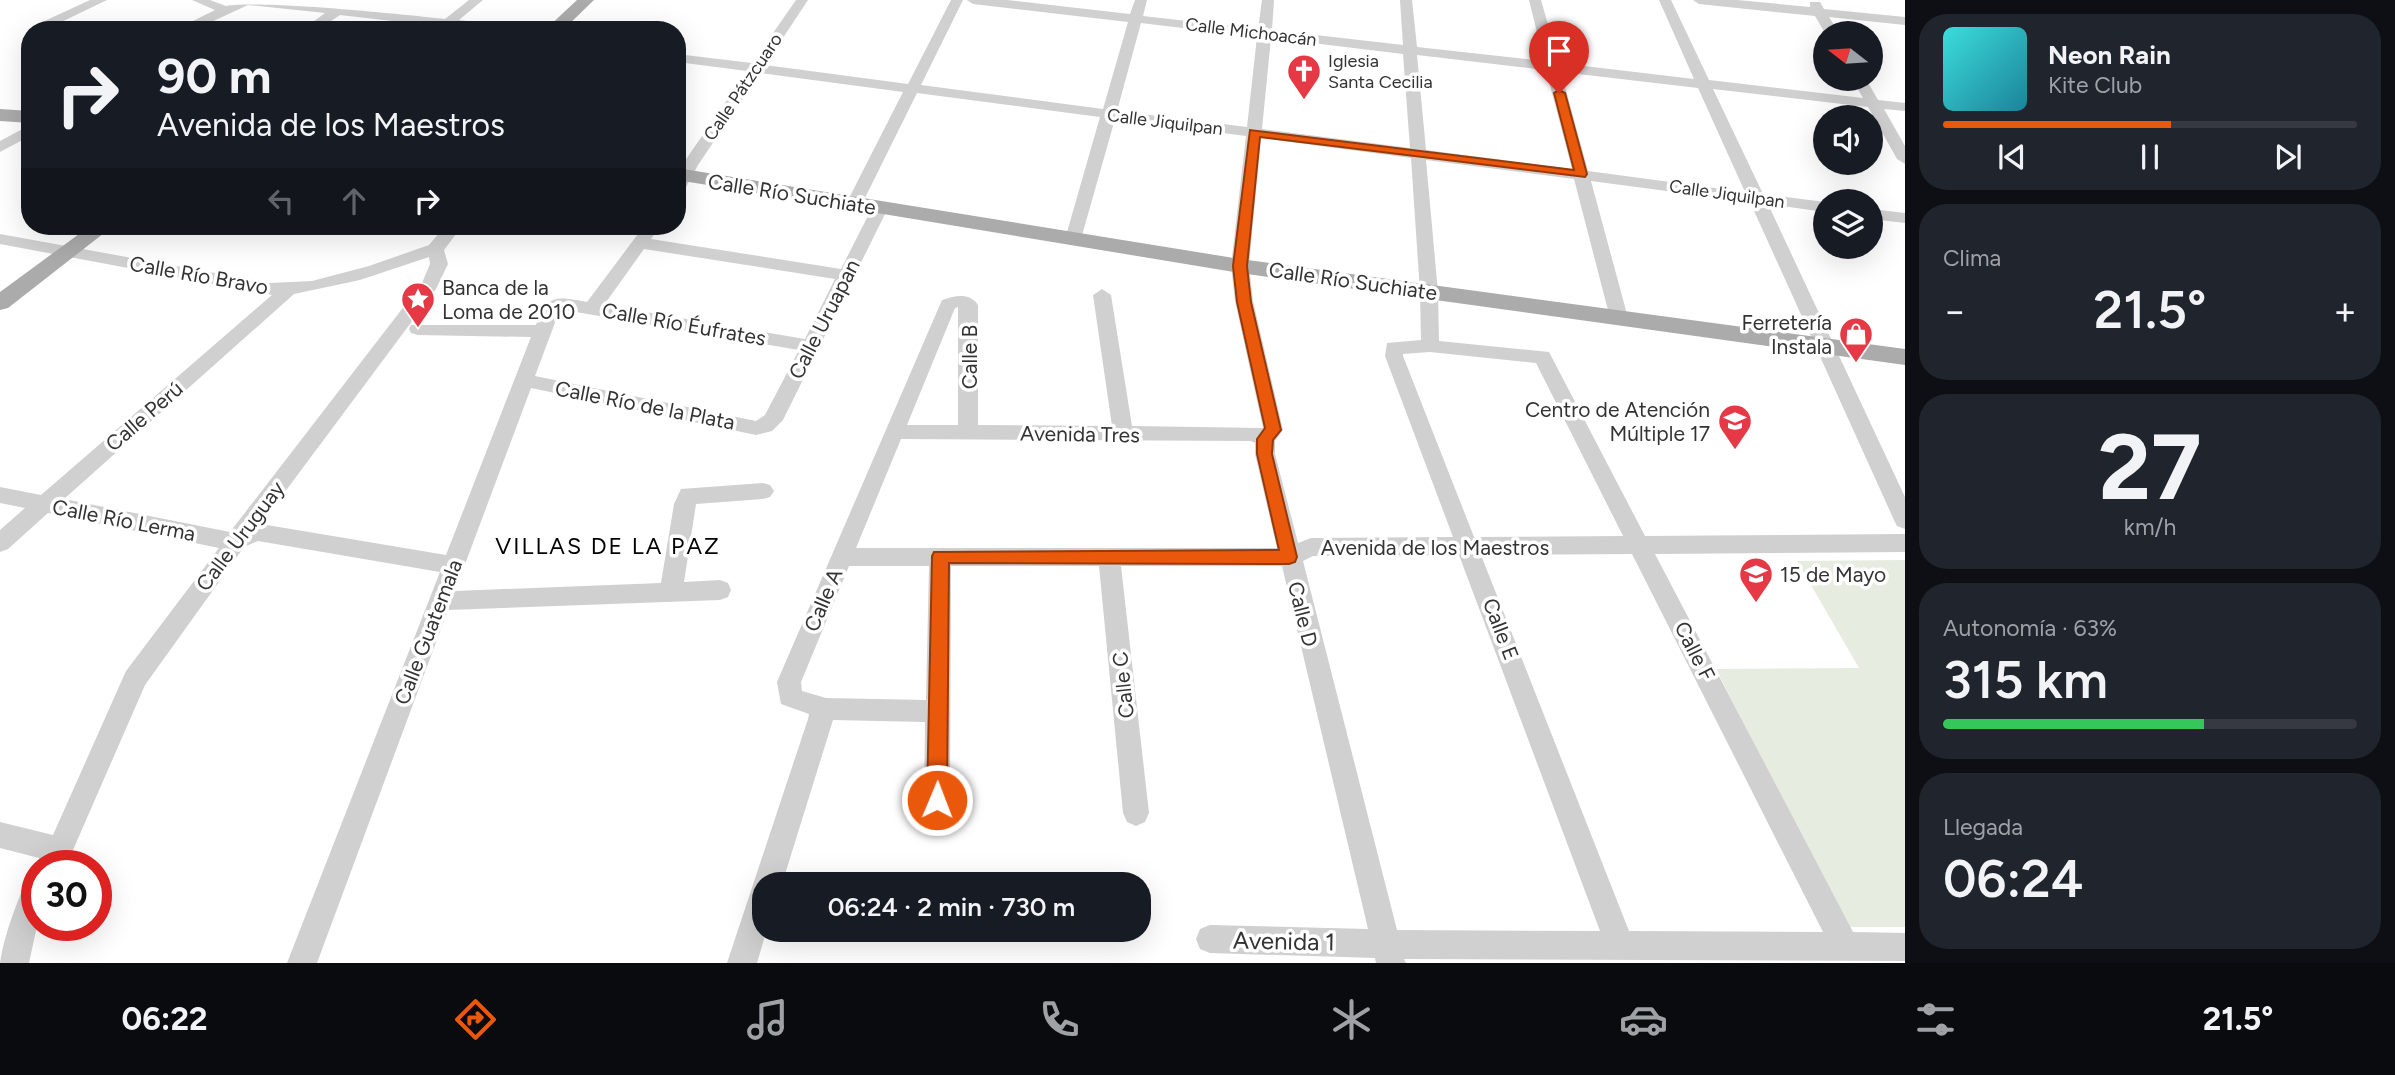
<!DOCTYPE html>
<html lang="es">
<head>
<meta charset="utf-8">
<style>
  body { margin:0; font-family:Figtree,sans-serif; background:#20242c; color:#f1f3f6; height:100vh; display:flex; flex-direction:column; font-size:26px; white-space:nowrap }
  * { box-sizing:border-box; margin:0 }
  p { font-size:23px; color:#9ea1a6 }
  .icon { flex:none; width:38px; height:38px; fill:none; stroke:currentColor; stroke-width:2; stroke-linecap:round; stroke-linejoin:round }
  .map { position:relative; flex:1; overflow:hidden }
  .panel { display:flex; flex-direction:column; gap:14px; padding:14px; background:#0d0f14; width:490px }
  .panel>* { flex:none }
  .guide { position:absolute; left:21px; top:21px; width:665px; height:214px; border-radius:28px; box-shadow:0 7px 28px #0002; background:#171b24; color:#f1f3f6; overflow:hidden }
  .needle { width:46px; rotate:287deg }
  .tools { position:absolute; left:1813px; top:21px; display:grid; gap:14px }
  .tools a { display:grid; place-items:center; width:70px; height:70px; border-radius:50%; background:#171b24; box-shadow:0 7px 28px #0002; font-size:35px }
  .speed { position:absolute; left:21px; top:850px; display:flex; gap:14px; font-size:35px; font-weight:700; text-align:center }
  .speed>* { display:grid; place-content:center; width:91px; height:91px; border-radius:50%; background:#171b24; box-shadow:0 7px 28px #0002; line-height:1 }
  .speed .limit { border:10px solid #d22; background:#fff; color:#111 }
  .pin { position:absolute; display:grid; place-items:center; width:60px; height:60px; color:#fff; margin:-72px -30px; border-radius:50% 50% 50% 0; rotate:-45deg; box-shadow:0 0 7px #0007 }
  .pin .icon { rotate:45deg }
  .me { position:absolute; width:77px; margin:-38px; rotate:1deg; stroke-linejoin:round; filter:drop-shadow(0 0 5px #0008) }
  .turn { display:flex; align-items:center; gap:24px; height:147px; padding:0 21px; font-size:32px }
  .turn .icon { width:91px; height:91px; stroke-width:2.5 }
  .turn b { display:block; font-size:49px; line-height:60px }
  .lanes { display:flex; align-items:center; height:66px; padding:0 21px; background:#0003; justify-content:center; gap:35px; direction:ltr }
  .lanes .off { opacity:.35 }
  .big { font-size:52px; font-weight:600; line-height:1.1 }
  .panel .card { flex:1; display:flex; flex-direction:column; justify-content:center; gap:10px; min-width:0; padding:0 24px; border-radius:28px; background:#20242c }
  .panel .dial { align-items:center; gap:0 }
  .dial b { font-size:91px; line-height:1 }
  .song { display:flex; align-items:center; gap:21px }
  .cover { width:84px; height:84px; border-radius:10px; background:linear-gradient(135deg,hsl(180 70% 55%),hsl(190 70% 35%)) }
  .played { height:7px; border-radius:4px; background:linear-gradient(90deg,#ea580c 55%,#363941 55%) }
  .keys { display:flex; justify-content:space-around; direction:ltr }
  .heat { display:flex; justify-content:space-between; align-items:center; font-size:38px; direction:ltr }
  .charge { height:10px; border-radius:5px; background:linear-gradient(90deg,#34c759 63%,#363941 0) }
  .trip { position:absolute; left:752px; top:872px; width:399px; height:70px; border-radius:28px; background:#171b24; box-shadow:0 7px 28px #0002; font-weight:600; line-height:70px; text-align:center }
  .tab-bar { display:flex; height:112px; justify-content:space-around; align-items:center; background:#090b0e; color:#9ea1a6 }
  .tab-bar .icon { width:49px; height:49px }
  .tab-bar .active { color:#ea580c }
  .tab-bar b { font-size:32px; color:#f1f3f6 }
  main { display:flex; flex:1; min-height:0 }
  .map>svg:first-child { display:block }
  .green { fill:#e6ecdf }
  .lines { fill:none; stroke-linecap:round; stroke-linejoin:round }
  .minor { fill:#d0d0d0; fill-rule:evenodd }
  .major { fill:#ababab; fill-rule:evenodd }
  .route { fill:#ea580c; stroke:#983908; stroke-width:2 }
  .labels { text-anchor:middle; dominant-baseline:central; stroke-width:7; stroke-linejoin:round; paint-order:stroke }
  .far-street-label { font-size:18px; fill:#333; stroke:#fff }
  .far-poi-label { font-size:18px; fill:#333; stroke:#fff; text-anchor:start }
  .street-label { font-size:21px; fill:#333; stroke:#fff }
  .poi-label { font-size:21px; fill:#333; stroke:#fff; text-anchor:start }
  .neighbourhood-label { font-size:23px; letter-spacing:2px; fill:#000; stroke:#fff }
  .near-street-label { font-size:24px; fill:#333; stroke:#fff }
</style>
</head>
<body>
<main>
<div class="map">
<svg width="1905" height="963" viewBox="0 0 1905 963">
  <rect width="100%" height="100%" fill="#fff"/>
  <path class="green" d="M1905,560V927H1848L1716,669L1859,668L1797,561Z"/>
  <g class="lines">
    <g class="minor">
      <path d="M90,0H107L53,26L56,30H42L38,24Z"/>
      <path d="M192,0H210L226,6C262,0 399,14 445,19L469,0H483L459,20L510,26L517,30H471L340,15L318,30H302L325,13L248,5L194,30H175L215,10Z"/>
      <path d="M796,0H808L765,65L908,84L951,0H963L921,85L1103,109L1128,22L973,4L967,0H1007L1130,14L1135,0H1147L1143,16L1258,29L1262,0H1274L1272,30L1403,45L1400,0H1412L1417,47L1544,61L1529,0H1541L1559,63L1694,79L1659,0H1671L1709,80L1863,98L1852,79H1866L1878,100L1905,103V111L1884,109L1905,146V164L1897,159L1868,107L1713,89L1763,194L1825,202V212L1768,204L1905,497V529L1897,526L1894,520L1750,202L1591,181L1628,318L1619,324L1610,318L1574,179L1426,160L1438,292L1439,341L1549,352L1645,536L1905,534V552L1655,554L1853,932L1905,933V961L1404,959L1406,963H1376L1375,958L1210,953L1200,949L1196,939L1200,929L1210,925L1368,929L1282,566H1121L1149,813L1145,822L1136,826L1127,822L1123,813L1099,566H951L950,800L946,809L937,813L928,809L924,800L925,722L833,720L782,884H765V929H767L757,963H727L808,719L809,714L781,704L777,682L942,300C955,296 969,292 978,305V425L1112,426L1093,295L1102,289L1111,295L1132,426L1263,428L1235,301L1231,266L1246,136L1115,119L1081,239L1073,244L1065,239L1100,117L917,93L862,204L854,209L846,204L903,92L760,73L698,165L685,189L677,194V174L682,165L747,71L685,63L678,59L685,55L752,63ZM1141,23L1257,37L1247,127L1117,111ZM1271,38L1403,54L1410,148L1262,129ZM1417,55L1546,70L1572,169L1426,150ZM1561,72L1698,88L1745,192L1588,171ZM1261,138L1411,158L1420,292L1421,340L1387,343L1385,356L1453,537L1311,538L1298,543L1275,454V441L1283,430L1253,301L1249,266ZM958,307V425H907L955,308ZM1430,352L1536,363L1623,536L1474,537L1403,356V354ZM901,439L1251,441L1255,443V454L1277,548H856ZM1632,554L1823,932L1629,931L1481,555ZM1459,555L1600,931L1397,930L1303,561L1313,556ZM849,566H929L926,700L826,698L802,691L801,682Z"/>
      <path d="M1693,0H1737L1810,7V2H1820L1824,9L1905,17V25L1829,17L1839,33H1825L1815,16L1699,4Z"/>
      <path d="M30,125V136L0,152V141Z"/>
      <path d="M880,203L888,208L783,420L772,431L756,435L531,388L455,591L661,583L674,504L681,489L763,483L770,485L774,491L770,497L763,499L696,504L684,582L720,580L728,583L731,590L728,597L720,600L448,610L317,963H287L440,572L258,541L244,547L145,685L66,866L37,867L39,858L0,848V822L53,835L126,671L219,548L48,513L8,549L0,552V530L25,508L0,503V487L41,495L272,295L0,244V234L270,283L312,281L369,266L429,245L445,226H462L444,250L448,264L436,289L261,524L446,555L531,337L418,335L411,333L409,329L411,325H536C548,293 556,297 587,302L644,226H660L651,239L841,269L872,208ZM644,249L835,279L805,339L604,305ZM429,257L430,264L422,283L230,532L64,499L294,294L360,280ZM564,310L799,350L765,415L756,421L535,376L559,312Z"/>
      <path d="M1871,209L1905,213V223L1871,219Z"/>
      <path d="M37,874V926L29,963H0C4,934 16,906 27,878Z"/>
    </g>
    <g class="major">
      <path d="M577,0H594L563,30H545Z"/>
      <path d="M0,109L30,111V123L0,121Z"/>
      <path d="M677,168L1240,259L1905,349V365L1240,273L677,180Z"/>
      <path d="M90,226H113L8,308L0,310V292Z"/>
    </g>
  </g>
  <path class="route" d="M1559,90L1565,93L1587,174L1585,177L1260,137L1247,266L1251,302L1281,430L1273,440L1272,454L1297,557L1295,562L1289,564L949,563L947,800L944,807L937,809L930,807L927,800L932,556L934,552L1279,550L1257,454V439L1265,428L1237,302L1233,266L1250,130L1574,170L1554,93Z"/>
  <defs>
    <g id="church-pin" transform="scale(1.75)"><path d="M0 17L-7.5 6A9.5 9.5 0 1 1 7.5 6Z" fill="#e63946" stroke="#fff"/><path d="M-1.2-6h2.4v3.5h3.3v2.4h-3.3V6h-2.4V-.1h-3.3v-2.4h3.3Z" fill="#fff"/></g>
    <g id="sight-pin" transform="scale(1.75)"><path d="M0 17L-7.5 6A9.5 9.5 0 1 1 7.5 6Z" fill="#e63946" stroke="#fff"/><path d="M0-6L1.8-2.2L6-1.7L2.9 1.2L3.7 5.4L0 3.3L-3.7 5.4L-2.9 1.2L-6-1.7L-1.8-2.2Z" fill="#fff"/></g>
    <g id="shop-pin" transform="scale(1.75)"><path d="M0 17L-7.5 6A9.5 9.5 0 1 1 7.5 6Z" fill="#e63946" stroke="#fff"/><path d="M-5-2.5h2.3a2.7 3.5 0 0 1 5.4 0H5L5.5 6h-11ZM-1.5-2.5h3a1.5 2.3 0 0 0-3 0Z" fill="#fff"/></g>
    <g id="school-pin" transform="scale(1.75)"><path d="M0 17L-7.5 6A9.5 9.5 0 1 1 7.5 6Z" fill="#e63946" stroke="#fff"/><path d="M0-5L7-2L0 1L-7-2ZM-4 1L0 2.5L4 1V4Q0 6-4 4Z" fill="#fff"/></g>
  </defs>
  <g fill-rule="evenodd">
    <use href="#church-pin" x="1304" y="71"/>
    <use href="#sight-pin" x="418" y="299"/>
    <use href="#shop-pin" x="1856" y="334"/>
    <use href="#school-pin" x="1735" y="421"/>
    <use href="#school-pin" x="1756" y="574"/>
  </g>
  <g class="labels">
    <g class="far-street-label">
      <text transform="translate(1251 32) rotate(7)">Calle Michoacán</text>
      <text transform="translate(743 87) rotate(-56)">Calle Pátzcuaro</text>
      <text transform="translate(1165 122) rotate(7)">Calle Jiquilpan</text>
      <text transform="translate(1727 194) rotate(8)">Calle Jiquilpan</text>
    </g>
    <g class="far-poi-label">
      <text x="1328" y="61">Iglesia<tspan x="1328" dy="21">Santa Cecilia</tspan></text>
    </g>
    <g class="street-label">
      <text transform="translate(792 194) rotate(9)">Calle Río Suchiate</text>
      <text transform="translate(199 275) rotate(10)">Calle Río Bravo</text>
      <text transform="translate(1353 281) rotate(8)">Calle Río Suchiate</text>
      <text transform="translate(824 319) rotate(-63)">Calle Uruapan</text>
      <text transform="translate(684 324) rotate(10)">Calle Río Éufrates</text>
      <text transform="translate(969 357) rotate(-90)">Calle B</text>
      <text transform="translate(645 405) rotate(11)">Calle Río de la Plata</text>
      <text transform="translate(144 416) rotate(-41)">Calle Perú</text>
      <text transform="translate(1080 434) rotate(1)">Avenida Tres</text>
      <text transform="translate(124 520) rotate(11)">Calle Río Lerma</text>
      <text transform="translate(240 536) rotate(-53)">Calle Uruguay</text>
      <text x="1435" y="547">Avenida de los Maestros</text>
      <text transform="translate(823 600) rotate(-67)">Calle A</text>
      <text transform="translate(1303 614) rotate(76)">Calle D</text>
      <text transform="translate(1501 629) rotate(69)">Calle E</text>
      <text transform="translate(428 632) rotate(-69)">Calle Guatemala</text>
      <text transform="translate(1695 651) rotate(63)">Calle F</text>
      <text transform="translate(1123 685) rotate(-96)">Calle C</text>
    </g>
    <g class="poi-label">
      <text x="442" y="287">Banca de la<tspan x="442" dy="24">Loma de 2010</tspan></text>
      <text x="1832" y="322" text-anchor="end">Ferretería<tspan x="1832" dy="24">Instala</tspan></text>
      <text x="1710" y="409" text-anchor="end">Centro de Atención<tspan x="1710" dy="24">Múltiple 17</tspan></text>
      <text x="1780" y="574">15 de Mayo</text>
    </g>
    <g class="neighbourhood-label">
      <text x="608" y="546">VILLAS DE LA PAZ</text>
    </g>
    <g class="near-street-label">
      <text transform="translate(1284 941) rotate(1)">Avenida 1</text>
    </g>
  </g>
</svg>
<div class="tools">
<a><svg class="needle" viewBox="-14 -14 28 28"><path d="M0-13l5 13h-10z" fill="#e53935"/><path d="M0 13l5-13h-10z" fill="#9ea1a6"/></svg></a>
<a><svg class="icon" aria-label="sound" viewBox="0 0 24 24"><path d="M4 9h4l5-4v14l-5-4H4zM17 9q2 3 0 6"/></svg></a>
<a><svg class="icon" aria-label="layers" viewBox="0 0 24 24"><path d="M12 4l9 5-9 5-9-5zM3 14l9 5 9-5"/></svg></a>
</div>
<div class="speed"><div class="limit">30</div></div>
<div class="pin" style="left:1559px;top:93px;background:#d93025"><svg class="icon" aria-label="arrive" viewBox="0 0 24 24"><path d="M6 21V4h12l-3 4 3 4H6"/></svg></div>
<svg class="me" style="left:937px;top:800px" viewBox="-20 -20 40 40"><circle r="17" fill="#ea580c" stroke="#fff" stroke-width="3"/><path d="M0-11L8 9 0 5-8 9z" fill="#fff"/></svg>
<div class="trip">06:24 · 2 min · 730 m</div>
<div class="guide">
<div class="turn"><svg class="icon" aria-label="right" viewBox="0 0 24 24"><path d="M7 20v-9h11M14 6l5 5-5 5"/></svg><div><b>90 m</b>Avenida de los Maestros</div></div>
<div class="lanes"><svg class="icon off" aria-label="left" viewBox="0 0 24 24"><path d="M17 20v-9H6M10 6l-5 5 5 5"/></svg><svg class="icon off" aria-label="ahead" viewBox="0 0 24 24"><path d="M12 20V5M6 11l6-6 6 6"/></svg><svg class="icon" aria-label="right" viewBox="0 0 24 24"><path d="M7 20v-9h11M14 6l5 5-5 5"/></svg></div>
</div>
</div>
<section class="panel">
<div class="card">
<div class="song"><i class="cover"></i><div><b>Neon Rain</b><p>Kite Club</p></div></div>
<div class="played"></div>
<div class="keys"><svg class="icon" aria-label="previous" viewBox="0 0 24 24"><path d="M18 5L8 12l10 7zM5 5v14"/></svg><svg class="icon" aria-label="pause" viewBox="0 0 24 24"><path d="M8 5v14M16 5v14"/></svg><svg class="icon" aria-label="next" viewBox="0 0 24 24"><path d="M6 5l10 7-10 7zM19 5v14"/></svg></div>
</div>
<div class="card"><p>Clima</p>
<div class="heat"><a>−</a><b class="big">21.5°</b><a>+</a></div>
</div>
<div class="card dial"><b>27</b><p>km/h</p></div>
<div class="card"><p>Autonomía · 63%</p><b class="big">315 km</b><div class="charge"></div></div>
<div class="card"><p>Llegada</p><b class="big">06:24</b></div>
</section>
</main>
<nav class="tab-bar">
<b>06:22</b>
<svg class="icon active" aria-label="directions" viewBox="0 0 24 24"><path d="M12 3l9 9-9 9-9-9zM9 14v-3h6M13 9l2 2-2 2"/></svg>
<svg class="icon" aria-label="music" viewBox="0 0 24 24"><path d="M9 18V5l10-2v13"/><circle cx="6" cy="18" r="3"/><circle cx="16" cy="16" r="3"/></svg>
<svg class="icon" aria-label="phone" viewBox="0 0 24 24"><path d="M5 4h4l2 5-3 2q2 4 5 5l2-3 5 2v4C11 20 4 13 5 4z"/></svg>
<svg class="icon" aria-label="climate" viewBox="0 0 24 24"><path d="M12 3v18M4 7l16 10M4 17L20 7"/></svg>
<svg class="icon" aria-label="car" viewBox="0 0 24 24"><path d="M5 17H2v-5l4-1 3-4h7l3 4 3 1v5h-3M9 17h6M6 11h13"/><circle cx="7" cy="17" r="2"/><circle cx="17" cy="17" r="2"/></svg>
<svg class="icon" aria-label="filters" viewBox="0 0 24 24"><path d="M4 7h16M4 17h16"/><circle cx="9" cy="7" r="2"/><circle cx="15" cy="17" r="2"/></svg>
<b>21.5°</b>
</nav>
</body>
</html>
